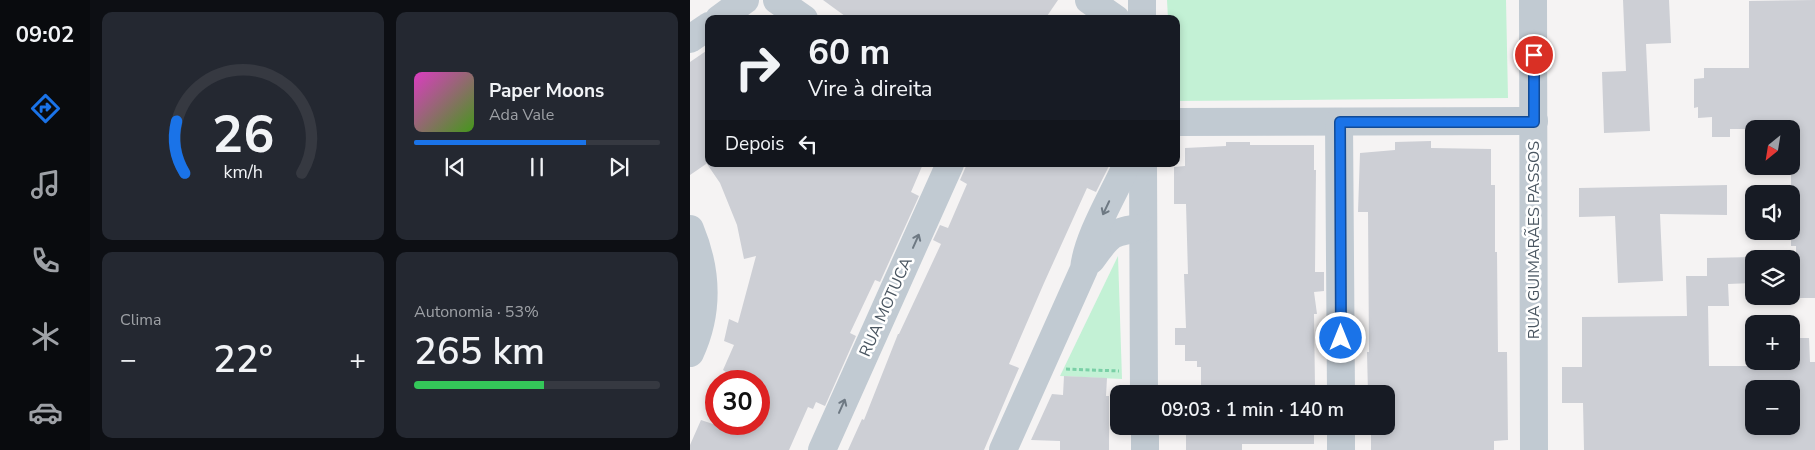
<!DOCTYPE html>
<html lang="pt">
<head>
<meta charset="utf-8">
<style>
  body { margin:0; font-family:"Nunito Sans",sans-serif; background:#242831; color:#f1f3f6; height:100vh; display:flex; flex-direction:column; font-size:19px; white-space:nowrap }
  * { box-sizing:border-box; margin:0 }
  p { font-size:16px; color:#9ea1a6 }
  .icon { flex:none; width:28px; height:28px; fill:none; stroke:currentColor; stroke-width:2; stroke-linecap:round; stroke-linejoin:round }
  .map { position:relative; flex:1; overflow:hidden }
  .sheet { display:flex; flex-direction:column; gap:12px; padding:12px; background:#0d0f14; width:600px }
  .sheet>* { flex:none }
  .guide { position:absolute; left:15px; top:15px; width:475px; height:152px; border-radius:10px; box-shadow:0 2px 8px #0003; background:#171b24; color:#f1f3f6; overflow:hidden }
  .needle { width:32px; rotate:210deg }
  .tools { position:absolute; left:1055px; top:120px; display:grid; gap:10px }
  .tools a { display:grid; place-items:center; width:55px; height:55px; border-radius:10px; background:#171b24; box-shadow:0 2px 8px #0003; font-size:25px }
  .speed { position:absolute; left:15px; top:370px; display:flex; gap:10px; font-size:25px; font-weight:700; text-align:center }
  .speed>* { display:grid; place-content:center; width:65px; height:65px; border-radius:50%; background:#171b24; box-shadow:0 2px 8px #0003; line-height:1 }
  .speed .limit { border:8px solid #d22; background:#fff; color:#111 }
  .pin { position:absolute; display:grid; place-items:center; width:42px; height:42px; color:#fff; margin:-21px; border:2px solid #fff; border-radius:50%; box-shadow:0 1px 5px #0007 }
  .me { position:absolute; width:55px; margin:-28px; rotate:0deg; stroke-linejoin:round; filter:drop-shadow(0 0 4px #0008) }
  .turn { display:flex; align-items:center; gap:18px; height:105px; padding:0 20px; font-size:22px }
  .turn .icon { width:65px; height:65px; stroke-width:2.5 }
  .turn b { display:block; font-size:35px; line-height:42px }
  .then { display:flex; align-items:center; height:48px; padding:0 20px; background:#0003; gap:10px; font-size:19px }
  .big { font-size:38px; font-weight:600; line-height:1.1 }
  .sheet .card { flex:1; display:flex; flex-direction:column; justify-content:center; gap:8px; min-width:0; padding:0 18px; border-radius:10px; background:#242831 }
  .sheet .dial { align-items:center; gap:0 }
  .dial svg { height:130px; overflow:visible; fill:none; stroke:#363941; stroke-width:7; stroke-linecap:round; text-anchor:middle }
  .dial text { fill:#f1f3f6; stroke:none }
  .song { display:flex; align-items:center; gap:15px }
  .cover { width:60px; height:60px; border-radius:8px; background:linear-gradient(135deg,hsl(310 70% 55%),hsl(100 70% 35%)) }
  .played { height:5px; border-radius:2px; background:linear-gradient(90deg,#1a73e8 70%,#363941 70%) }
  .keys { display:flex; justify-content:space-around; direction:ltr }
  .heat { display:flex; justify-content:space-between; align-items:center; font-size:28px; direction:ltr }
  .charge { height:8px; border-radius:4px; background:linear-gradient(90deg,#34c759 53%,#363941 0) }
  .sheet .tiles { flex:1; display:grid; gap:12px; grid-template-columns:repeat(2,1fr) }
  .trip { position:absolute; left:420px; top:385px; width:285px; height:50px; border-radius:10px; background:#171b24; box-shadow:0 2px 8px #0003; font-weight:600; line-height:50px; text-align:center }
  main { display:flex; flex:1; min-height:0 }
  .menu { display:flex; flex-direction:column; width:90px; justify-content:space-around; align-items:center; background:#090b0e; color:#9ea1a6 }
  .menu .icon { width:35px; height:35px }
  .menu .current { color:#1a73e8 }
  .menu b { font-size:22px; color:#f1f3f6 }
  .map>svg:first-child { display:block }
  .green { fill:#c3f1d5 }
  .building { fill:#cdcfd5; fill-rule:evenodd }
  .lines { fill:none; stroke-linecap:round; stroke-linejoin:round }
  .path { stroke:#7ad0a6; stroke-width:3; stroke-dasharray:4 2.5; stroke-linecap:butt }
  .minor { stroke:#c1cad2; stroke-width:28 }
  .oneway { stroke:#6e7983 }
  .route-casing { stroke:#114b97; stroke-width:12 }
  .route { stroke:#1a73e8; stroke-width:9 }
  .labels { text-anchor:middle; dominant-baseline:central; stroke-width:5; stroke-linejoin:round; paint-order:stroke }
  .street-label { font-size:16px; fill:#4a5661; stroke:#fff }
</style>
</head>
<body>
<main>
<nav class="menu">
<b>09:02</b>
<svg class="icon current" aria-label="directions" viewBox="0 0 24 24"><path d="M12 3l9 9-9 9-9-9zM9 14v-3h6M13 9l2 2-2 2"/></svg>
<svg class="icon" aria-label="music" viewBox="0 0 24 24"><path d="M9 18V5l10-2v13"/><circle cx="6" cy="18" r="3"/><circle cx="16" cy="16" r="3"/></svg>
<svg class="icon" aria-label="phone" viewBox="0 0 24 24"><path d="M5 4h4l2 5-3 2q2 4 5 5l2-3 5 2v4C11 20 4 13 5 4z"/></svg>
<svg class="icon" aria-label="climate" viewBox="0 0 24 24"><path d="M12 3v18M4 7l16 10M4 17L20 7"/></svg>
<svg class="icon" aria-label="car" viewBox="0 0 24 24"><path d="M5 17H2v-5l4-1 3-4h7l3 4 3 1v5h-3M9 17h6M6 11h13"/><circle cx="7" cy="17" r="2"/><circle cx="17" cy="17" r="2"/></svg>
</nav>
<section class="sheet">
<div class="tiles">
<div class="card dial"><svg viewBox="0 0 100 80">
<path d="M14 69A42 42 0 1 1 86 69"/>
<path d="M14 69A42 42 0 0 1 9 37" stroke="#1a73e8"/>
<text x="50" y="56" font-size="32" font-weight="700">26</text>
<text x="50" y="72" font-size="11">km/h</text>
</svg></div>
<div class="card">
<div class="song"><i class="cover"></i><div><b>Paper Moons</b><p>Ada Vale</p></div></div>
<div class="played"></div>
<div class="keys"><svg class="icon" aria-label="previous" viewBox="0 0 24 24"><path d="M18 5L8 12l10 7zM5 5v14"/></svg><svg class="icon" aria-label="pause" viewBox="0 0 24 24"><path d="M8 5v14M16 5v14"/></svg><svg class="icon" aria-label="next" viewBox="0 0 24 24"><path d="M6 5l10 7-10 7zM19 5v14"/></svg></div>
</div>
<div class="card"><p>Clima</p>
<div class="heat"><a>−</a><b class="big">22°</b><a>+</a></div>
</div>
<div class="card"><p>Autonomia · 53%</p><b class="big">265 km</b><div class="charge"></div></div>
</div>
</section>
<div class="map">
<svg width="1125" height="450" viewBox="0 0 1125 450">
  <rect width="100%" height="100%" fill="#f5f3f3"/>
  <g class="green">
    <path d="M477,0H816L818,98L486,101V19H478Z"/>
    <path d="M428,256L432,379L370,376Z"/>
  </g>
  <g class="building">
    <path d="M133,0H368L355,19H159Z"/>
    <path d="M933,0H979L981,43L956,44L960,131L914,133L912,72L936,71Z"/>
    <path d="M1125,0V298H1106V246H1101V129H1040V137H1022V117L1008,118V107L1004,108V79L1014,78V68H1059V1Z"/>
    <path d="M19,49V162L0,175V62Z"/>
    <path d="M741,141V148L801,149V185H805V252H807L808,352H817L818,440L804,441V450H681V434L679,435V426H696V394H678L677,352H679L678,212H668L670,153L705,150V142Z"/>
    <path d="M536,142H560V145H624V170H626L625,272H634V291L624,292L627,314H624L625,388H535V394H511V367H507V361H495V345H485V328H496L494,274H498L496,204H484V167L495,166V148L536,146Z"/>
    <path d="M17,164H233L221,192L229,196L190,282L185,280L160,333L166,336L135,406L126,402L123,409L118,407L99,450H0V445L11,420L23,424H69V381H32L36,372L33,370L44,345L34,341L39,319L48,323L66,256L54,259L47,225L30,183Z"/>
    <path d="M277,164H420L406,192L397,188L354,283L319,364L329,368L294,450H158L172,419L174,420L208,334H209L251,244L243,240L250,225L258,228L277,184L270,180Z"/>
    <path d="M1037,185V215L970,214L973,281L928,283L925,216L889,217V188Z"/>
    <path d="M1063,257V283L1038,284L1039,306H1018L1019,366H1061V362H1101V338H1119L1120,362H1125V450H894L893,403H872V367H892V317L997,316L996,276H1017V258ZM1064,389H1101V426H1064Z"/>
    <path d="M374,376L417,378L416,396H419V450H370V441L341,440L362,394L373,395Z"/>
    <path d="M496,426H624V444H552V450H496Z"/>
  </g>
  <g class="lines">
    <path class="path" d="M376,369L429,371"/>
    <g class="minor">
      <path d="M87,0L114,19"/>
      <path d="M399,0L426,19"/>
      <path d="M843,0L844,450"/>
      <path d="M29,19L55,0"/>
      <path d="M452,19V0"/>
      <path d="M0,39L19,26"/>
      <path d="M486,122L844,121"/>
      <path d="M649,122L651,394"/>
      <path d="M453,164L454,394"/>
      <path d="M0,229C17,270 19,312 0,353"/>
      <path d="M401,260C420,234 420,232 452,228"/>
      <path d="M455,426V450"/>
      <path d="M651,426V450"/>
      <path d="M132,450L260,164"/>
      <path d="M313,450L394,269C397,237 424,194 437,164"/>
    </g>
  </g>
  <defs><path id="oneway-shaft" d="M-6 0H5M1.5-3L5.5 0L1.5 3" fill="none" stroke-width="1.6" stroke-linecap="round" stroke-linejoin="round" transform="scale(1.25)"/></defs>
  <g class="oneway">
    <use href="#oneway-shaft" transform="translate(416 208) rotate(115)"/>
    <use href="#oneway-shaft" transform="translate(226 241) rotate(-66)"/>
    <use href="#oneway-shaft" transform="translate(152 406) rotate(-66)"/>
  </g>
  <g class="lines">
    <g class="route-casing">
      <path id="route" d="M651,338L650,122H844V55"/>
    </g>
    <use href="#route" class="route"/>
  </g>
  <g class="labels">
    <g class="street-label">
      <text transform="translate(844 240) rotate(-90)">RUA GUIMARÃES PASSOS</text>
      <text transform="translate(196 307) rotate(-66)">RUA MOTUCA</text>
    </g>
  </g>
</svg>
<div class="tools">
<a><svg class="needle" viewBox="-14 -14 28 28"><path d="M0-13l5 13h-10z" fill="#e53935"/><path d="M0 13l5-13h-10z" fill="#9ea1a6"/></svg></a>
<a><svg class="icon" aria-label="sound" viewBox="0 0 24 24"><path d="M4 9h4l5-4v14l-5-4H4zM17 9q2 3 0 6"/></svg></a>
<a><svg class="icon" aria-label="layers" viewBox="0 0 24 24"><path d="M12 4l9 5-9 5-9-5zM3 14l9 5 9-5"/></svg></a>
<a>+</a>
<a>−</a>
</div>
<div class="speed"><div class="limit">30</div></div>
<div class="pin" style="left:844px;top:55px;background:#d93025"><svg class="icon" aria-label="arrive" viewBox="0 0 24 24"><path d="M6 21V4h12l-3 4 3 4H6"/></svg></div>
<svg class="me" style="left:651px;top:338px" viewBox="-20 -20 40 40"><circle r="17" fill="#1a73e8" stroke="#fff" stroke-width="3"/><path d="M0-11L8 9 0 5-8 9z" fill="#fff"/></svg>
<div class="trip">09:03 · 1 min · 140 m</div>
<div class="guide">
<div class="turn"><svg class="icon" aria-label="right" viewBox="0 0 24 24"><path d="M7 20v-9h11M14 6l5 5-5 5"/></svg><div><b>60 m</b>Vire à direita</div></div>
<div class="then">Depois<svg class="icon" aria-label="left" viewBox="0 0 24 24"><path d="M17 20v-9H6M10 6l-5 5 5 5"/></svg></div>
</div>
</div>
</main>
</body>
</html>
